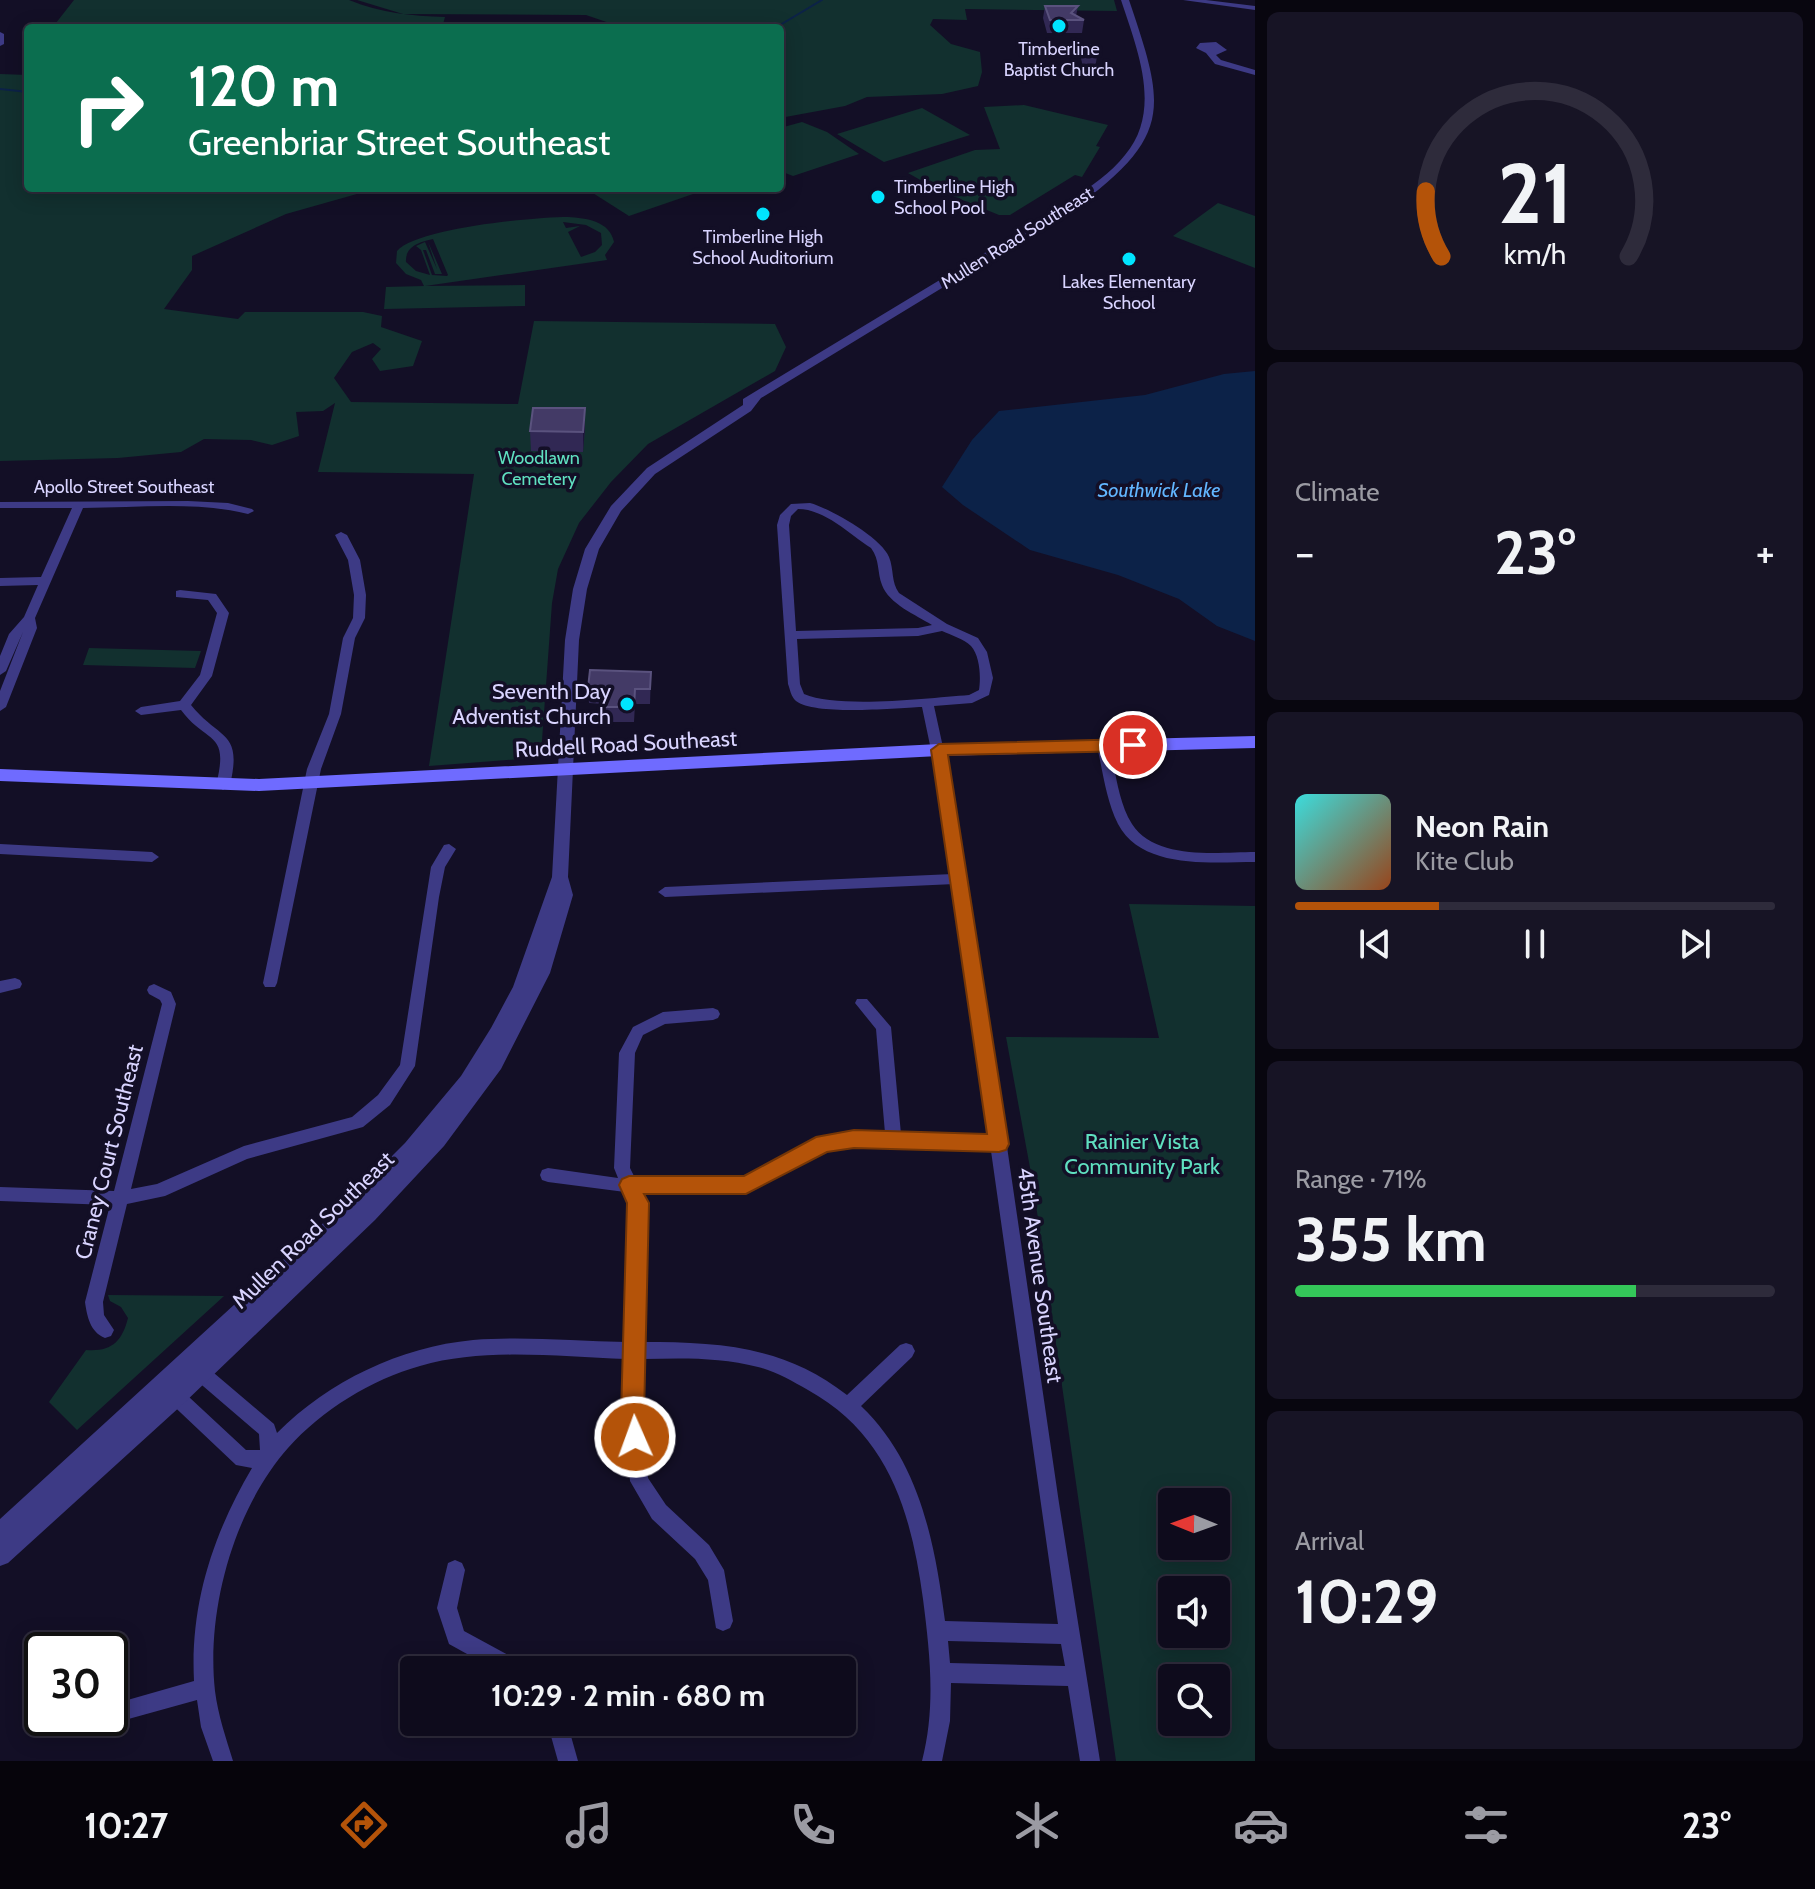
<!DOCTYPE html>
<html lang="en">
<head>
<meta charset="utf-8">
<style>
  body { margin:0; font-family:Cabin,sans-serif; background:#171425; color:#f1f3f6; height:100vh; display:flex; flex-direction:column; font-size:30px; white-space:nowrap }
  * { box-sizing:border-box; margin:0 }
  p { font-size:26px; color:#9b9ba3 }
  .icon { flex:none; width:44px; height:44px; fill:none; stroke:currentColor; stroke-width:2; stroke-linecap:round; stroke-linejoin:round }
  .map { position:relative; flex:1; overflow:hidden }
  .sheet { display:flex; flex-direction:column; gap:12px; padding:12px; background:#08060f; width:560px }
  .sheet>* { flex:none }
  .banner { position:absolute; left:24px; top:24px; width:760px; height:168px; border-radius:8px; box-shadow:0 4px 20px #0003,0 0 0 2px #2e2b3b; background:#0b6e4f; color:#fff; overflow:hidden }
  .needle { width:52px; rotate:271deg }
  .tools { position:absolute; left:1158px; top:1488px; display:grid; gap:16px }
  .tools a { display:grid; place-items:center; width:72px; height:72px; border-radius:8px; background:#0e0b1c; box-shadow:0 4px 20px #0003,0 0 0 2px #2e2b3b; font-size:40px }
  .speed { position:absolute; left:24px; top:1632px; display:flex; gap:16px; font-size:40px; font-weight:700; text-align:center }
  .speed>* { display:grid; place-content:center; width:104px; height:104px; border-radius:50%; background:#0e0b1c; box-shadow:0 4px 20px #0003,0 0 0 2px #2e2b3b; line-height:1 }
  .speed .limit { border:4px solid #111; border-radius:12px; background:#fff; color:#111 }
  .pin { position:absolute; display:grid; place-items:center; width:68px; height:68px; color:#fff; margin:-34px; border:4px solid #fff; border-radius:50%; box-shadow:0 2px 8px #0007 }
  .me { position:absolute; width:88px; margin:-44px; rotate:358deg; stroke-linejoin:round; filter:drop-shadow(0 0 6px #0008) }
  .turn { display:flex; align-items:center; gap:28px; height:168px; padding:0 32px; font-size:36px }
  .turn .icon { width:104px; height:104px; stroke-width:2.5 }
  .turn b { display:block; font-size:56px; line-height:68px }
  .big { font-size:60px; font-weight:700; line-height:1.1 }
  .sheet .widget { flex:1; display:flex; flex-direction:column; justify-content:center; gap:12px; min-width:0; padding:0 28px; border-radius:12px; background:#171425 }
  .sheet .dial { align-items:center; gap:0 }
  .dial svg { height:208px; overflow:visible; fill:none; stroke:#2e2b3b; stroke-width:7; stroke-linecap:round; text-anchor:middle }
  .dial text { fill:#f1f3f6; stroke:none }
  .song { display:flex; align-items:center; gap:24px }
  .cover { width:96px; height:96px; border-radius:12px; background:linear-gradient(135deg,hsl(180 70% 55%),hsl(20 70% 35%)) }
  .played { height:8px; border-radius:4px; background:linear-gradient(90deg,#b45309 30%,#2e2b3b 30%) }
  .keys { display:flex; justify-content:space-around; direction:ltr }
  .heat { display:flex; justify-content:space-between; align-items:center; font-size:44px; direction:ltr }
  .charge { height:12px; border-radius:6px; background:linear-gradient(90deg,#34c759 71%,#2e2b3b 0) }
  .trip { position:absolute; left:400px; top:1656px; width:456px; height:80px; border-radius:8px; background:#0e0b1c; box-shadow:0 4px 20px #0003,0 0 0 2px #2e2b3b; font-weight:700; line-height:80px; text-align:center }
  .menu { display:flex; height:128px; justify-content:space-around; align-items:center; background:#06040b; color:#9b9ba3 }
  .menu .icon { width:56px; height:56px }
  .menu .active { color:#b45309 }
  .menu b { font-size:36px; color:#f1f3f6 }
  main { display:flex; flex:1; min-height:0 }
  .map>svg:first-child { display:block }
  .green { fill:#12302f; fill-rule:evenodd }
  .water { fill:#0c2248 }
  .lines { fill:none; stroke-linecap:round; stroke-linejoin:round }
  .stream { stroke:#0c2248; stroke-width:2 }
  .minor { fill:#3d3a85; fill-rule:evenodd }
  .tertiary { fill:#3d3a85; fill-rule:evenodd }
  .secondary { fill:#6f6bff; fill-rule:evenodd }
  .wall { fill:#312854 }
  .shaded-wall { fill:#1d163a }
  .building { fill:#433a66; stroke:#5a527e; stroke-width:2 }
  .route { fill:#b45309; stroke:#753606; stroke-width:2 }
  .poi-dot { fill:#00e5ff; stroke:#130f26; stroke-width:3 }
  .labels { text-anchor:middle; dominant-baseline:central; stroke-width:7; stroke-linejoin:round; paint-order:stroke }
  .far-poi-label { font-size:18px; fill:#d9d4ff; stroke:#130f26 }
  .far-street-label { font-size:18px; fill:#d9d4ff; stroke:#130f26 }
  .far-park-label { font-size:18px; fill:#5fe0c0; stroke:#130f26 }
  .far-water-label { font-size:20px; font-style:italic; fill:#62b6ff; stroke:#130f26 }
  .poi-label { font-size:22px; fill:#d9d4ff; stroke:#130f26; text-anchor:end }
  .street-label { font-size:22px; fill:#d9d4ff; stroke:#130f26 }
  .park-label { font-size:22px; fill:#5fe0c0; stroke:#130f26 }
</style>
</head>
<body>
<main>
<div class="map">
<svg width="1255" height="1761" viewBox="0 0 1255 1761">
  <rect width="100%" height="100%" fill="#130f26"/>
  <g class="green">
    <path d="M74,0H349C381,13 410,16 445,17L442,28H52Z"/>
    <path d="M357,0H1114L1117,11L965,9L967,20L933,19L930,25L951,44L980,52L982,72L978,86L942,94L867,97L845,106L780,118V28H624L586,15L403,14Z"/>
    <path d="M0,74L28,75V188H378L286,214L192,256V270L164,309L238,319L245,312H363L382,316L381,327L422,341L413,366L380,371L372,359L381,349L373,343L352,352L334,378L351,402L518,404L534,321L775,324L786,347L775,371L648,444L611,482L579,523L558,569L552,603L541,754L534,758L429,766L474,474L318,472L335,403L323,411L296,412L299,436L272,445L251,440L204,439L181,452L118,458L0,461Z"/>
    <path d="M1024,105L1108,125L1096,146L1100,147L1082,177L1075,175L1010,215H999L938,190L908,173L975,150L1000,149L984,107Z"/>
    <path d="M922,108L970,135L884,162L837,134Z"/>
    <path d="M802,122L827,132L859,154L793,176L780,171V128Z"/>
    <path d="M585,188H683L693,194L629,216Z"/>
    <path d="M1218,203L1255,216V268L1173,236Z"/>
    <path d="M568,217C586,218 610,221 614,242L605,255L607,260L425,286L525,285V306L384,309L386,287L424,286L421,280L406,274L396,263L397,251C417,228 535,217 568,217ZM563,222L586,225L601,233L602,245L595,252L581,257L568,232L580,226L566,228ZM433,239L448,275L447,276L432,275L423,250H426L435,274H442L428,242L437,269L425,242L416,246L421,250L430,275L416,271L406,262C405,246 420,242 433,239Z"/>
    <path d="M89,648L200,651H201L195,668L83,665Z"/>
    <path d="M1129,904L1255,906V1761H1116L1033,1184L1006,1037L1159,1038ZM1172,1502H1216V1546H1172ZM1172,1590H1216V1634H1172ZM1172,1678H1216V1722H1172Z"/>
    <path d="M108,1295L224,1296L77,1430L49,1402L86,1350C111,1352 122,1342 128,1318L121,1307L110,1301Z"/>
  </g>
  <path class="water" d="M1255,371V641L1217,626L1179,599L1118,575L1030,550L963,505L942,487L972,440L999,411L1145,395L1224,374Z"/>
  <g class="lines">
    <g class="stream">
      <path d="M775,28L822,0"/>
      <path d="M0,89L28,92"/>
    </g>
    <g class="minor">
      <path d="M1183,0H1206L1255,6V10Z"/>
      <path d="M0,32L4,34V44L0,46Z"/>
      <path d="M1216,42L1227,50L1216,55L1221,60L1255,70V75L1215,64L1206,53L1196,48L1200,43Z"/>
      <path d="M188,501L228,503L252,509L254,511L248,514C195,501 137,508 83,508L35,618L37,628L6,707L0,711V691L23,632L6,671L0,675V656L9,634L24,617L38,585L0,586V578L41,577L72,508H0V502Z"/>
      <path d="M810,503C829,508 881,537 889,557C894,569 891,582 899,593L947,624L978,638L987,652L993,678L989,695L972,703L934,706L953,793L969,886L1059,1503L1100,1761H1080L1068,1686L951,1683L950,1721L942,1761H922C936,1707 930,1654 923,1599C911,1512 889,1435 808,1390C792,1381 775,1371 758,1367C720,1357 682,1358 643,1359L642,1415L648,1478L666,1505L709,1545L724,1570L733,1621L730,1628L723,1631L716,1628L708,1580L695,1559L652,1519L630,1481L624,1415L626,1359C558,1357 486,1347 420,1366C372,1379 322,1410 288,1448C234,1509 206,1610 215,1691C218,1715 226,1738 233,1761H213L201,1727L197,1700L114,1723L107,1720L106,1718H110V1705L194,1681C190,1604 213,1534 252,1468L236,1465L163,1396L160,1390L163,1384L169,1382L175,1384L246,1450H260L259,1434L189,1374L186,1368L189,1362L195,1360L201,1362L274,1424L277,1433C329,1381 400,1347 473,1340C523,1336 575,1341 626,1342L630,1203L625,1192L548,1182L542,1180L540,1175L542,1170L548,1168L618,1178L614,1168L619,1053L633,1027L663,1012L713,1008L718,1010L720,1014L718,1018L713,1020L665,1024L643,1035L635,1053L630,1168L635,1178H744L824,1137L854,1132L885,1133L876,1029L855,1003L857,999H867L891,1027L901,1134L990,1137L955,884L665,897L658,892L665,887L953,874L940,793L922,707C895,708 816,716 796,701C791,697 790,689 788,684L777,525L780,515L791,504ZM798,509C825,509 849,534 871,548C880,560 877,572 882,585C889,604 916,615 932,625L918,628L796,631L789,525L791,516ZM942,631C951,635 964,639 971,646C980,656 981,677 979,690L969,695C929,698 839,709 804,694L800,684L797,639L918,636ZM854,1146L991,1151L1058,1624L945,1621C935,1544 920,1462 861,1406L912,1357L915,1351L912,1345L906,1343L900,1345L847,1395C785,1346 719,1342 643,1342L646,1203L641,1192H746L827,1150ZM948,1641L1061,1644L1065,1666L950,1663Z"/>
      <path d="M341,532L347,535L360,560L366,595L365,618L355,638L341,714L321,769L277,983L275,987H265L263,983L307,769L329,714L343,638L353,618L354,595L348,560L335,535Z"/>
      <path d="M180,590L216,594L229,613L212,676L191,705C219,740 243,730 230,785L223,790L216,785C230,730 207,745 181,710L141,715L135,711L141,707L180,701L200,675L217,613L208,600L176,597V591Z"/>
      <path d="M1103,742L1109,746C1116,771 1118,802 1132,824C1156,861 1218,852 1255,852V862C1212,862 1142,870 1118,824C1106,800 1103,772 1097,746Z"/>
      <path d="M0,844L152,852L159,857L152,862L0,854Z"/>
      <path d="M449,844L456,849L445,867L439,897L415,1066L390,1105L363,1127L247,1159L165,1196L127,1204L103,1302L104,1315L114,1330L111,1336L105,1338C90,1332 87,1316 85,1302L110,1205L0,1201V1187L114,1191L162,1004L160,1000L149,994L147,990L149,986L154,984L171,992L176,1004L131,1189L157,1184L244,1146L352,1117L378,1095L400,1065L431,867L444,845Z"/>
      <path d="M15,978L20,980L22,984L20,988L0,993V981Z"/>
      <path d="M455,1560L462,1563L465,1570L457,1608L464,1631L523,1663L526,1670H496L449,1644L437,1608L448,1563Z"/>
      <path d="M547,1722H567L578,1761H558Z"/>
    </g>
    <path class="tertiary" d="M1121,0H1129C1164,104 1174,134 1080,204L761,398L751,411L655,474L621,511L599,549L587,589L579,640L568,877L573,895L550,973L501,1069L444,1146L375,1220L183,1404L8,1563L0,1566V1519L343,1205L405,1143L461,1076L491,1028L513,987L552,877L565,640L573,589L585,549L611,506L647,468L743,405V399L1072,200C1091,186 1111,173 1125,155C1163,110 1137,49 1121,0Z"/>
    <path class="secondary" d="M1255,736V748L939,756L259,791L0,781V769L259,779L939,744Z"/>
  </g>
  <g class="wall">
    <path d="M1045,6H1078L1076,16L1084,20L1082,33H1047L1043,18Z"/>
    <path d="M1083,45L1097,56L1095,69L1083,68L1081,58Z"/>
    <path d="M585,428L583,452L531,451L530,431Z"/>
    <path d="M651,672L650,704H635L634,722H602V704L589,703L588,688Z"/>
  </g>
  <path class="shaded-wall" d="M585,408V428L583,452V432Z"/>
  <g class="building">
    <path d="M1045,6H1078L1071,13L1084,20H1050Z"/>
    <path d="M1083,45H1095L1097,56L1086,55Z"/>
    <path d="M533,408H585L583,432L530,431Z"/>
    <path d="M590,670L651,672L650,689H635L634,707H602L603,689L588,688Z"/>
  </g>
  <path class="route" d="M1133,739L1141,745L1133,751L948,755L1009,1144L1006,1150L999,1152L854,1148L827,1152L746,1194H644L649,1203L644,1415L647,1437L643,1445L635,1448L627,1445L621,1415L627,1203L619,1185L622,1179L629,1176H744L816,1137L854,1130L987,1134L931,750L939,744Z"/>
  <g class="poi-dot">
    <circle cx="1059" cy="26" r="8"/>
    <circle cx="878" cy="197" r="8"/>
    <circle cx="763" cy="214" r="8"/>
    <circle cx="1129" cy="259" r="8"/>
    <circle cx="627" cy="704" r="8"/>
  </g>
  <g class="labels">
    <g class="far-poi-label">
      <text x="1059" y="49">Timberline<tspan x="1059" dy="21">Baptist Church</tspan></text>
      <text x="894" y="187" text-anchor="start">Timberline High<tspan x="894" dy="21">School Pool</tspan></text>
      <text x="763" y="237">Timberline High<tspan x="763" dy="21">School Auditorium</tspan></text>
      <text x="1129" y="282">Lakes Elementary<tspan x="1129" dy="21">School</tspan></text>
    </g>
    <g class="far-street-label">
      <text transform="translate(1017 238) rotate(-32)">Mullen Road Southeast</text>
      <text x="124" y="487">Apollo Street Southeast</text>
    </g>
    <g class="far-park-label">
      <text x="539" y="458">Woodlawn<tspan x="539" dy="21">Cemetery</tspan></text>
    </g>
    <g class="far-water-label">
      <text x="1159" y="490">Southwick Lake</text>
    </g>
    <g class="poi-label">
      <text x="611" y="691">Seventh Day<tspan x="611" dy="25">Adventist Church</tspan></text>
    </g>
    <g class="street-label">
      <text transform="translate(626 744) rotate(-3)">Ruddell Road Southeast</text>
      <text transform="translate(109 1152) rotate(-76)">Craney Court Southeast</text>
      <text transform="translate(313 1230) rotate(-44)">Mullen Road Southeast</text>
      <text transform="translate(1040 1275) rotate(82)">45th Avenue Southeast</text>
    </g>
    <g class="park-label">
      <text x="1142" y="1141">Rainier Vista<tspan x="1142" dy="25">Community Park</tspan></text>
    </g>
  </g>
</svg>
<div class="tools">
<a><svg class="needle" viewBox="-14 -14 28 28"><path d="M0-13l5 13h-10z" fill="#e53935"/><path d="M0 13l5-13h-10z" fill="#9b9ba3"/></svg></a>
<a><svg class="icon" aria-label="sound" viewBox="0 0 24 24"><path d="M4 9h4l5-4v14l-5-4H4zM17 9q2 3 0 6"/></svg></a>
<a><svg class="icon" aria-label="search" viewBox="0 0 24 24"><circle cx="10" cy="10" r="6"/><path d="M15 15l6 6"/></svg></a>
</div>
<div class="speed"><div class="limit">30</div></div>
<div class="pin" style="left:1133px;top:745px;background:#d93025"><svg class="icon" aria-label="arrive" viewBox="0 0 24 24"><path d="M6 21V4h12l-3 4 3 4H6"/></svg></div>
<svg class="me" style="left:635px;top:1437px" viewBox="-20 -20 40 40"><circle r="17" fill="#b45309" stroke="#fff" stroke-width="3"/><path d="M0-11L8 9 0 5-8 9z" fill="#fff"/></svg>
<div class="trip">10:29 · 2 min · 680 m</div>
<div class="banner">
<div class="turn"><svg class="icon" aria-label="right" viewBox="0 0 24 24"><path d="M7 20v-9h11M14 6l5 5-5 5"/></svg><div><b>120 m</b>Greenbriar Street Southeast</div></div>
</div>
</div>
<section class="sheet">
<div class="widget dial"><svg viewBox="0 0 100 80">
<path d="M14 69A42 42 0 1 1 86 69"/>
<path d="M14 69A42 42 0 0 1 8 44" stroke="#b45309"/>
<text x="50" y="56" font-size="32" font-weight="700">21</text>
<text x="50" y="72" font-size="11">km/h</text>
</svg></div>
<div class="widget"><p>Climate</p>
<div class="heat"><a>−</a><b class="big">23°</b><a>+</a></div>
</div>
<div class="widget">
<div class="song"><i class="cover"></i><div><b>Neon Rain</b><p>Kite Club</p></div></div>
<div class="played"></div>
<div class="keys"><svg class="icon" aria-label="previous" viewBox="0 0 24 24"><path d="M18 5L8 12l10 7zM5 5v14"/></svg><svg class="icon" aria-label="pause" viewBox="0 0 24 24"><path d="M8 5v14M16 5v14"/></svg><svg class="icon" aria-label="next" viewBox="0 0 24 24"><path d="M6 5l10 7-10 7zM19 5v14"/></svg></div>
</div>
<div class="widget"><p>Range · 71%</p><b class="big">355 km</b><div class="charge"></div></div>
<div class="widget"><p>Arrival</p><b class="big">10:29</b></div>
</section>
</main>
<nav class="menu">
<b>10:27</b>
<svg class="icon active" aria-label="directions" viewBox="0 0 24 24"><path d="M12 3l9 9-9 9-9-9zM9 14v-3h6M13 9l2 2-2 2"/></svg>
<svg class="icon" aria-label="music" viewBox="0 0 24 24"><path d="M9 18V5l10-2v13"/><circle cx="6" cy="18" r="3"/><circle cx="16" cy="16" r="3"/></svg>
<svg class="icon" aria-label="phone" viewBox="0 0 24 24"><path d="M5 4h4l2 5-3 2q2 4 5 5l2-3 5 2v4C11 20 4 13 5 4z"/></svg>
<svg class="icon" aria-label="climate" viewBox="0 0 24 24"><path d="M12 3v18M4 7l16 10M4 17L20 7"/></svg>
<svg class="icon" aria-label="car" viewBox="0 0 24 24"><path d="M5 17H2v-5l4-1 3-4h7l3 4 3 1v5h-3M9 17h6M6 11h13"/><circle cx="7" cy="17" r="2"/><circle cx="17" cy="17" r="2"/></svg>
<svg class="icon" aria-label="filters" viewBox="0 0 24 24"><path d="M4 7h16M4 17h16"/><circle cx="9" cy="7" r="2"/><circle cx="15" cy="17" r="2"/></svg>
<b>23°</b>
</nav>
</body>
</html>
